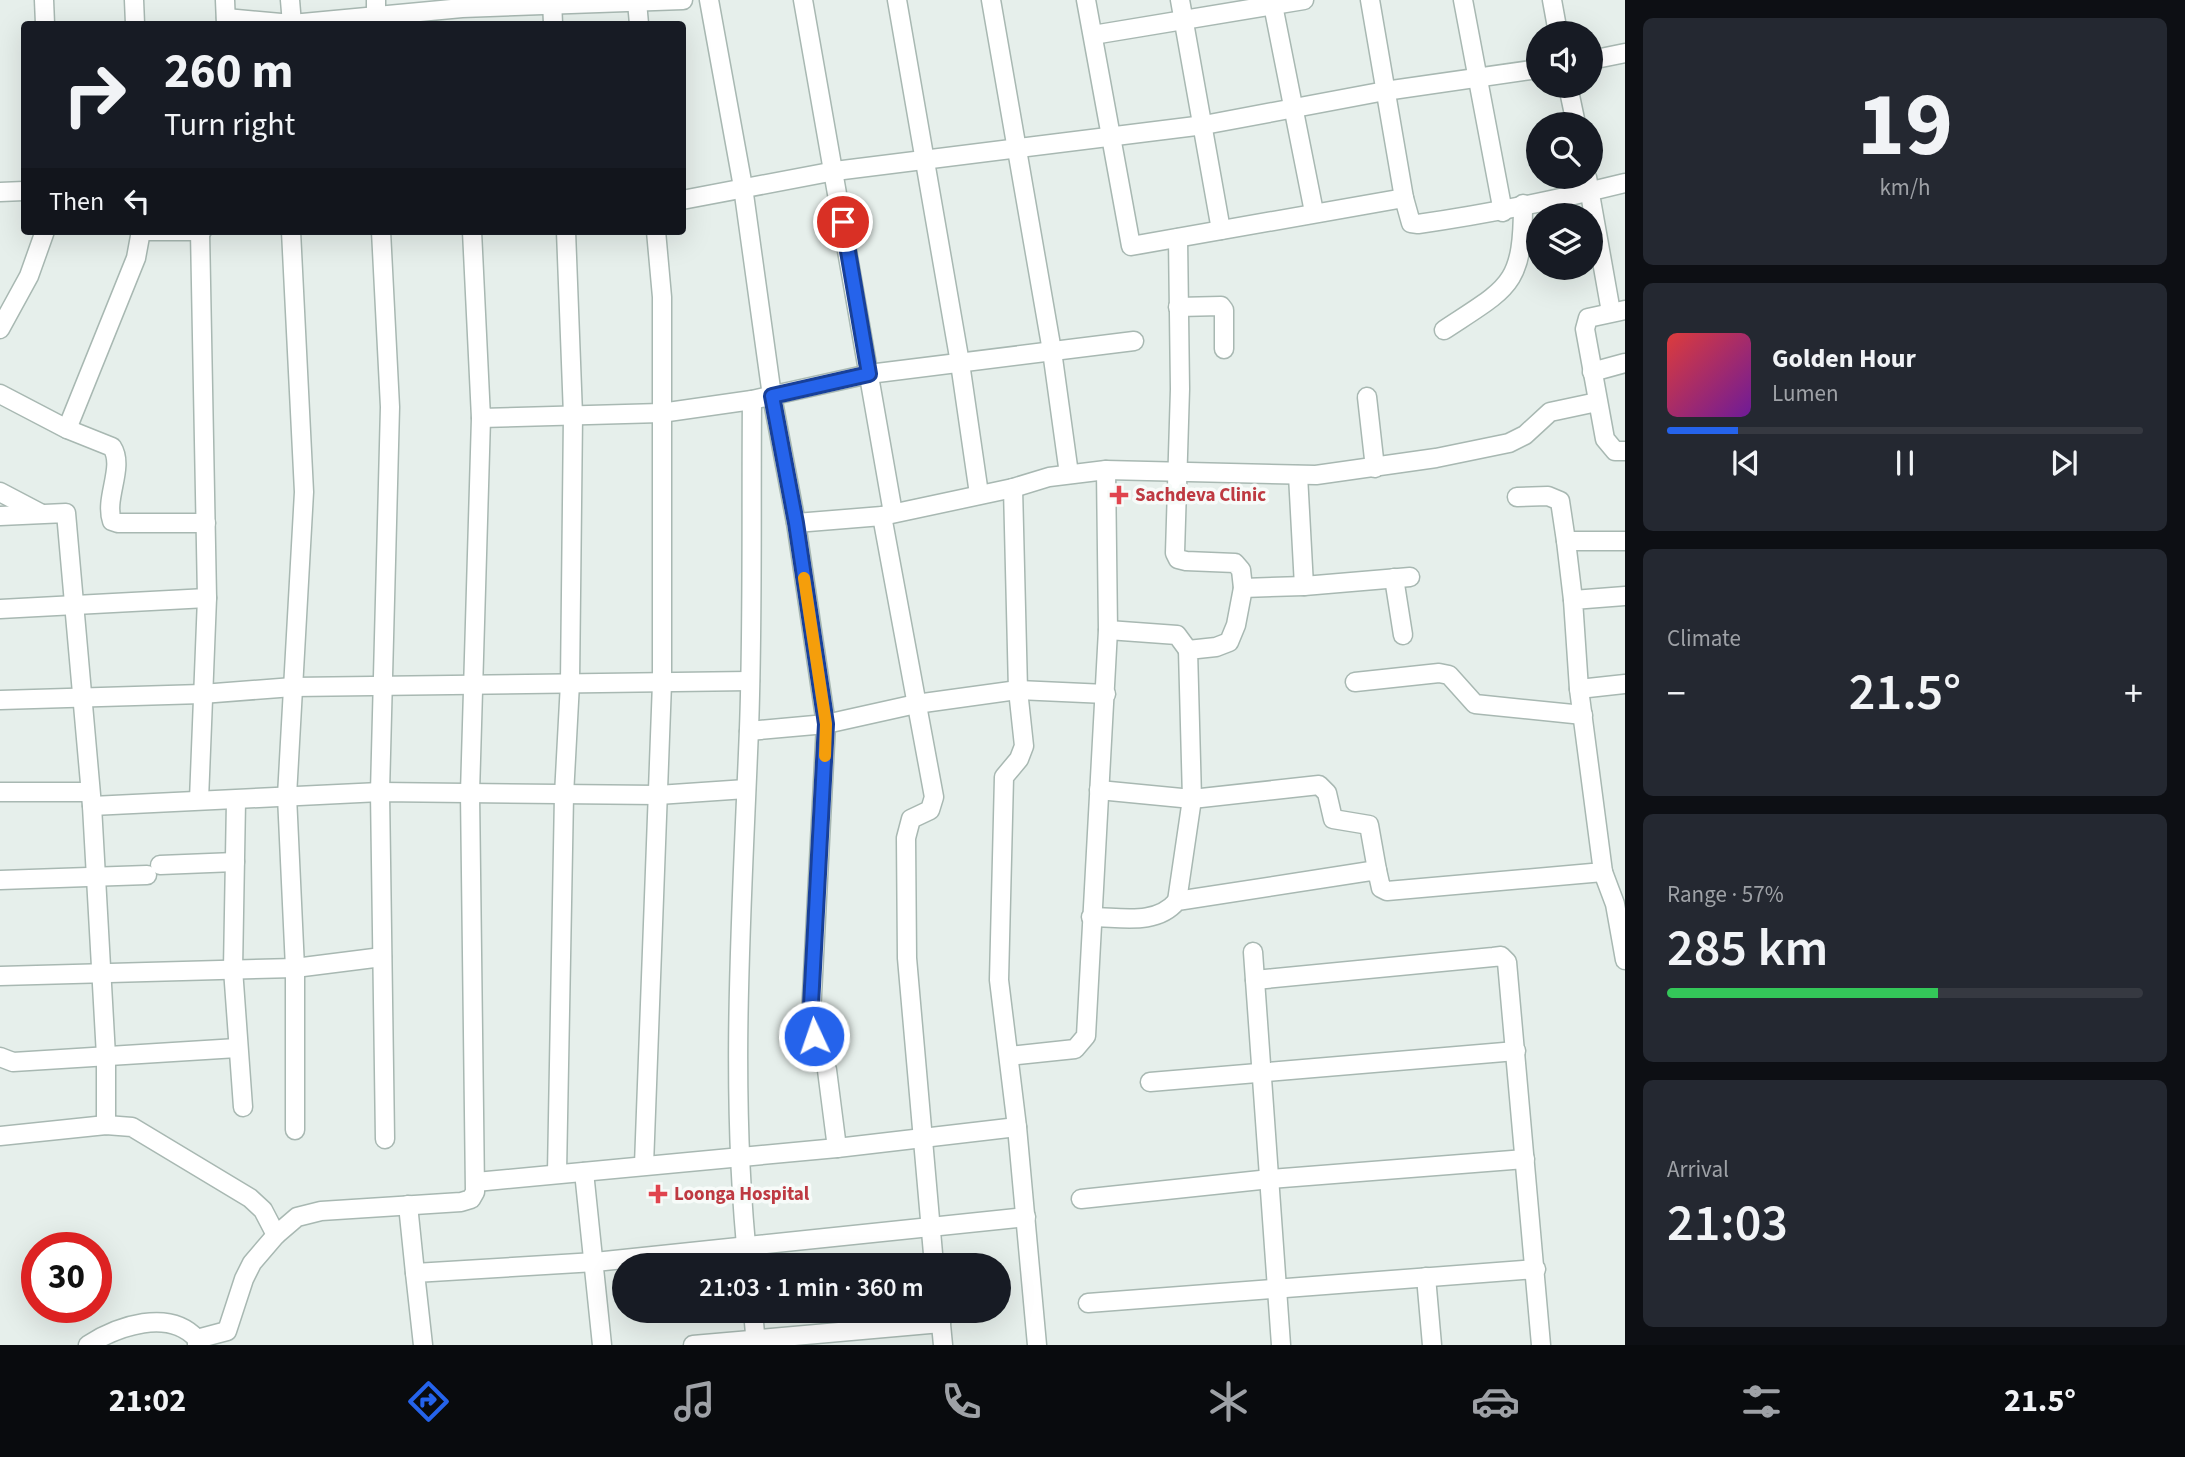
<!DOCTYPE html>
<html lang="en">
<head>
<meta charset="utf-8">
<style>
  body { margin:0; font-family:"Source Sans 3",sans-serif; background:#242831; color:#f1f3f6; height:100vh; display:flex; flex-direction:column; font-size:26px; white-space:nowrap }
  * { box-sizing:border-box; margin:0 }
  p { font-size:23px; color:#9ea1a6 }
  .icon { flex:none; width:38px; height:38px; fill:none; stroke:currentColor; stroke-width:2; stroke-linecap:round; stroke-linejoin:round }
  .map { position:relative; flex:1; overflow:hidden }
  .details { display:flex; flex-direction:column; gap:18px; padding:18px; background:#0d0f14; width:560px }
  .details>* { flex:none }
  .top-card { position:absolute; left:21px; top:21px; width:665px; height:214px; border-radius:7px; box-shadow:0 7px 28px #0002; background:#171b24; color:#f1f3f6; overflow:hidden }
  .buttons { position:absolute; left:1526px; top:21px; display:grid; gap:14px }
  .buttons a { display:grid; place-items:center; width:77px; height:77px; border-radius:50%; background:#171b24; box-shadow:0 7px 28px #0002; font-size:35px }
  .speed { position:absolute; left:21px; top:1232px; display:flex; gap:14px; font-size:35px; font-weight:700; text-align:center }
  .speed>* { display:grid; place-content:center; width:91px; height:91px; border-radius:50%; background:#171b24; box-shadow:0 7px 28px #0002; line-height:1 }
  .speed .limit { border:10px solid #d22; background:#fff; color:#111 }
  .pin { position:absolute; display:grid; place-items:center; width:60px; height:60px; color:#fff; margin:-30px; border:4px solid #fff; border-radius:50%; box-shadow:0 2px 7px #0007 }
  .me { position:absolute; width:77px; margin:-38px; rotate:357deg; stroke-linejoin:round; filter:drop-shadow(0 0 5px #0008) }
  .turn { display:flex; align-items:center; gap:24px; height:147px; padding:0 28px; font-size:32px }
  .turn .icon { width:91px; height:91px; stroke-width:2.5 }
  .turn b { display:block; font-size:49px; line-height:60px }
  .then { display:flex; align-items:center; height:66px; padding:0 28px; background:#0003; gap:14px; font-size:26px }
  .big { font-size:52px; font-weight:600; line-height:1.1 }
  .details .widget { flex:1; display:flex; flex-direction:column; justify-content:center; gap:10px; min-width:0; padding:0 24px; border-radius:10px; background:#242831 }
  .details .dial { align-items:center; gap:0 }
  .dial b { font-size:91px; line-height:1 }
  .song { display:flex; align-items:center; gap:21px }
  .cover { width:84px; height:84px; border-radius:10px; background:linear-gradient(135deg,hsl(0 70% 55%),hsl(280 70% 35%)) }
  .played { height:7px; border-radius:4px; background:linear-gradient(90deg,#2563eb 15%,#363941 15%) }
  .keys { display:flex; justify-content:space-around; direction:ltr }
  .heat { display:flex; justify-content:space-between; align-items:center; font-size:38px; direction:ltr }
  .charge { height:10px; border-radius:5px; background:linear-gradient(90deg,#34c759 57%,#363941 0) }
  .trip { position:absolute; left:612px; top:1253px; width:399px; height:70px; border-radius:35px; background:#171b24; box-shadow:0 7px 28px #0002; font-weight:600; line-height:70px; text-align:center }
  .dock { display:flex; height:112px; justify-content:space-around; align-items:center; background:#090b0e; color:#9ea1a6 }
  .dock .icon { width:49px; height:49px }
  .dock .current { color:#2563eb }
  .dock b { font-size:32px; color:#f1f3f6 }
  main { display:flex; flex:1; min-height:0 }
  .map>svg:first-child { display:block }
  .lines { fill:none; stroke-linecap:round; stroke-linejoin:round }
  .street-casing { stroke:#a8b8b2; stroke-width:21 }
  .street { stroke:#fff; stroke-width:18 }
  .route-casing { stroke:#184099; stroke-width:18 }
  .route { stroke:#2563eb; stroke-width:12 }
  .slow { stroke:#f59e0b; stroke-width:12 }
  .health-dot { fill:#e0444e; stroke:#f7fbf9; stroke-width:2.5 }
  .labels { text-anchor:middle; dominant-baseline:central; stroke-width:7; stroke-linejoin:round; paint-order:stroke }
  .health-label { font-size:19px; font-weight:bold; fill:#be3a42; stroke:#f7fbf9; text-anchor:start }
</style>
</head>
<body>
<main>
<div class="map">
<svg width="1625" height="1345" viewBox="0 0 1625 1345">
  <rect width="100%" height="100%" fill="#e6efeb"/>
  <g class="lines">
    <g class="street-casing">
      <g id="street">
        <path d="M44,0L45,24"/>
        <path d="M134,0L135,24"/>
        <path d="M225,0L226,24"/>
        <path d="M290,0L292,24"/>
        <path d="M376,0V24"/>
        <path d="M552,0L553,24"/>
        <path d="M709,0L743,187L772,396L796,523L826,724L811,1014L814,1036L827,1070L837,1148"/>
        <path d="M803,0L893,513"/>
        <path d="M897,0L960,363L979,494"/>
        <path d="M991,0L1052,351L1069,474"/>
        <path d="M1086,0L1131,246L1404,198L1411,223L1418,224C1488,214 1556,200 1625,183"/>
        <path d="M1180,0L1221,230"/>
        <path d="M1272,0L1314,212"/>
        <path d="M1370,0L1404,198"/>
        <path d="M1463,0L1503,212"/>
        <path d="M1552,0L1558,33"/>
        <path d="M637,2L639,24"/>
        <path d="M226,18L292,24L462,8L683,0"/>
        <path d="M1093,35L1304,0"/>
        <path d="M1591,60L1625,53"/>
        <path d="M1568,86L1576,124"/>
        <path d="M1587,177L1611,312"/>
        <path d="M0,192L24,191"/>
        <path d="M682,200L835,171L1204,125L1385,91L1538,69"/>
        <path d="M141,231H202"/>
        <path d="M291,231L304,492L287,796L295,968V1130"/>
        <path d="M381,231L390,407L380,792L385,1139"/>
        <path d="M472,231L481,418L661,413L752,400L869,374L1134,341"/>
        <path d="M1178,238L1180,389L1175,553L1178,559L1186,561L1235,563L1241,570L1243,588"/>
        <path d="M1178,307L1221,306L1224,310V349"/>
        <path d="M1625,310L1588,318L1585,329L1605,439L1615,451H1625"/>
        <path d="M0,329L29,276L45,231"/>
        <path d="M1444,330C1509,287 1523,286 1523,204"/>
        <path d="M1592,372L1625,363"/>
        <path d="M0,394L67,429L112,447C125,467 104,498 112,521L118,523H206"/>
        <path d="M1367,397L1375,468"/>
        <path d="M67,429L136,258L141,231"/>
        <path d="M1298,475L1304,586L1410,577"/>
        <path d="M1013,488L1018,690L1024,746L1019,759L1004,777L999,980L1017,1127L1037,1345"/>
        <path d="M0,492L40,513"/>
        <path d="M1517,497L1548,496L1560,501L1566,541"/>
        <path d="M0,516L66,513L92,806L106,1056V1125"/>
        <path d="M882,516L934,797L930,810L911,819L906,838L907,958L934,1265"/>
        <path d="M796,523L882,516L1013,488L1049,477L1106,470L1316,475L1436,458L1509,443L1525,435L1550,412L1597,402"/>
        <path d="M1394,578L1403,635"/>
        <path d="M1573,600L1566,541H1625"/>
        <path d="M0,609L207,598"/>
        <path d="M1108,630L1177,635L1188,650"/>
        <path d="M1355,682L1439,673L1449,675L1475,704L1583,715"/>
        <path d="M1579,689L1625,684"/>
        <path d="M0,700L202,694L293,687L750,681"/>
        <path d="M749,731L826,724L916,704L1018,690L1106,694"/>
        <path d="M1099,790L1192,799L1319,785L1327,793L1333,819L1369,825L1377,870"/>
        <path d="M0,792H89"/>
        <path d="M199,800L207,598L200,231"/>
        <path d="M236,801L233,969L243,1107"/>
        <path d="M92,806L380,792L658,795L746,789"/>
        <path d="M160,865L235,862"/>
        <path d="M1603,872L1615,904L1625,960"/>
        <path d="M0,880L147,875"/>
        <path d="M1177,901L1192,799L1188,650L1216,647L1229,642L1236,625L1243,588L1304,586"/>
        <path d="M1091,917C1121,917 1156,926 1177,901L1377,870L1381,888L1387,891L1603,872L1579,689L1573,600L1625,596"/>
        <path d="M1253,952L1281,1345"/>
        <path d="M0,976L295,968L382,957"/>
        <path d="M1255,980L1493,957L1501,956L1507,962L1541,1345"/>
        <path d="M1009,1056L1075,1049L1086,1036L1108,630L1106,470"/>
        <path d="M0,1057L13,1062L237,1048"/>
        <path d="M1150,1082L1516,1051"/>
        <path d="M0,1136L106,1125L132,1127L250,1198L263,1210L276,1235"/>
        <path d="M644,1165L662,683V297L656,231"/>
        <path d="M584,1172L602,1345"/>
        <path d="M557,1173L564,795L570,683L573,415L566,231"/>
        <path d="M476,1182L837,1148L1017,1127"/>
        <path d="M1081,1199L1270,1179L1525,1159"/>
        <path d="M408,1205L415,1273"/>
        <path d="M748,1265C729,1088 742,907 749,729C753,620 751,510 752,400"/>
        <path d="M1426,1277L1432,1345"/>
        <path d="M1088,1303L1536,1269"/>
        <path d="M753,1311L756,1345"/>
        <path d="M940,1314L943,1345"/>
        <path d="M88,1345C118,1326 169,1308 197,1339"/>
        <path d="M197,1345V1339L227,1331L244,1279L252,1263L276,1235L297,1217L321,1211L461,1202L471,1199L475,1192L470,793L481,418"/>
        <path d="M423,1345L415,1273L595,1262L1026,1217"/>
        <path d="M693,1345L941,1323"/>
      </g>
    </g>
    <use href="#street" class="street"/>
  </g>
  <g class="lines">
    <g class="route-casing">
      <path id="route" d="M814,1036L811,1005L826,724L796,523L772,396L869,374L843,222"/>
    </g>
    <use href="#route" class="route"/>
    <path class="slow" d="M804,578L826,724L825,756"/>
  </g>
  <g class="health-dot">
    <path d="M1115.5 484.5h7v7h7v7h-7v7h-7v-7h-7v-7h7z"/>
    <path d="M654.5 1183.5h7v7h7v7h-7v7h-7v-7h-7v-7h7z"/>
  </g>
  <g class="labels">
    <g class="health-label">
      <text x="1135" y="495">Sachdeva Clinic</text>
      <text x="674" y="1194">Loonga Hospital</text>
    </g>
  </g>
</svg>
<div class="buttons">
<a><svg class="icon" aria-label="sound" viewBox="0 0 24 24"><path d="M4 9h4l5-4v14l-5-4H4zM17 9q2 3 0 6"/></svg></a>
<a><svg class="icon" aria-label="search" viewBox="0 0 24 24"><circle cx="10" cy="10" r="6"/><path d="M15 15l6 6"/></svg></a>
<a><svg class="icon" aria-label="layers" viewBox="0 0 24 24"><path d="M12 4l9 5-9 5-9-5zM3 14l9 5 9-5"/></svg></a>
</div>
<div class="speed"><div class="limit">30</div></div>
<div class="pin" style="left:843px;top:222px;background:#d93025"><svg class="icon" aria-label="arrive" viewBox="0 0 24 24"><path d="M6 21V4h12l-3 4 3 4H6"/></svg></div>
<svg class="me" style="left:814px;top:1036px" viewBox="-20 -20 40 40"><circle r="17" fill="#2563eb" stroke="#fff" stroke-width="3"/><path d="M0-11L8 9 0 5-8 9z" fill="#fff"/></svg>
<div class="trip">21:03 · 1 min · 360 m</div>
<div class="top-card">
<div class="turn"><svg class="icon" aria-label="right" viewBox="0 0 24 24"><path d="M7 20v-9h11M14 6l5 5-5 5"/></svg><div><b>260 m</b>Turn right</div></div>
<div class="then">Then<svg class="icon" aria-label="left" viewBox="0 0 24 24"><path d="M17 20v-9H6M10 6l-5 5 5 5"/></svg></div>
</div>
</div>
<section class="details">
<div class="widget dial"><b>19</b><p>km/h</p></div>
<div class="widget">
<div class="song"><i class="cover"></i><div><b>Golden Hour</b><p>Lumen</p></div></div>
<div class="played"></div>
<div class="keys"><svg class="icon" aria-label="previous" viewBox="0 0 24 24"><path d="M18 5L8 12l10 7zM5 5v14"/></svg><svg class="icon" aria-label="pause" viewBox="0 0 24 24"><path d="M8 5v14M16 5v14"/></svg><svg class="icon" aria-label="next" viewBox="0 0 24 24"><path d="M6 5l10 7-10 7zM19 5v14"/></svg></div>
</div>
<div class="widget"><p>Climate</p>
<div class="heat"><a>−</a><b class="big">21.5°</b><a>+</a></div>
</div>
<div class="widget"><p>Range · 57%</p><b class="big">285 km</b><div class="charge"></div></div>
<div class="widget"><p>Arrival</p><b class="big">21:03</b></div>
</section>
</main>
<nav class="dock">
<b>21:02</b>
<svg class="icon current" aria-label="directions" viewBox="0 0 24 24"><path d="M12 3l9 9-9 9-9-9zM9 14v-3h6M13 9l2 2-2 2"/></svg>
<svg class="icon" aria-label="music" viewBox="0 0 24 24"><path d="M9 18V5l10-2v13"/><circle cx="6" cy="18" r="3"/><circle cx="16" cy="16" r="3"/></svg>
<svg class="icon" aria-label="phone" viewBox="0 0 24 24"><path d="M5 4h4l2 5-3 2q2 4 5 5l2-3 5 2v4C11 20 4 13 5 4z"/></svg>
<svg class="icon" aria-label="climate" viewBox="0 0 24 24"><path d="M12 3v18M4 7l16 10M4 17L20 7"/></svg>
<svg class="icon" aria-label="car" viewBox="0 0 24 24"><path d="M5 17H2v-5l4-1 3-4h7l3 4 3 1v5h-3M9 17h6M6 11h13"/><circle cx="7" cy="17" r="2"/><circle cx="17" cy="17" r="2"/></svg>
<svg class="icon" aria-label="filters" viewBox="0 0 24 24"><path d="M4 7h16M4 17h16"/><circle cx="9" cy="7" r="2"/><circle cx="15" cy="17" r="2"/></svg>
<b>21.5°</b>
</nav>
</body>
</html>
